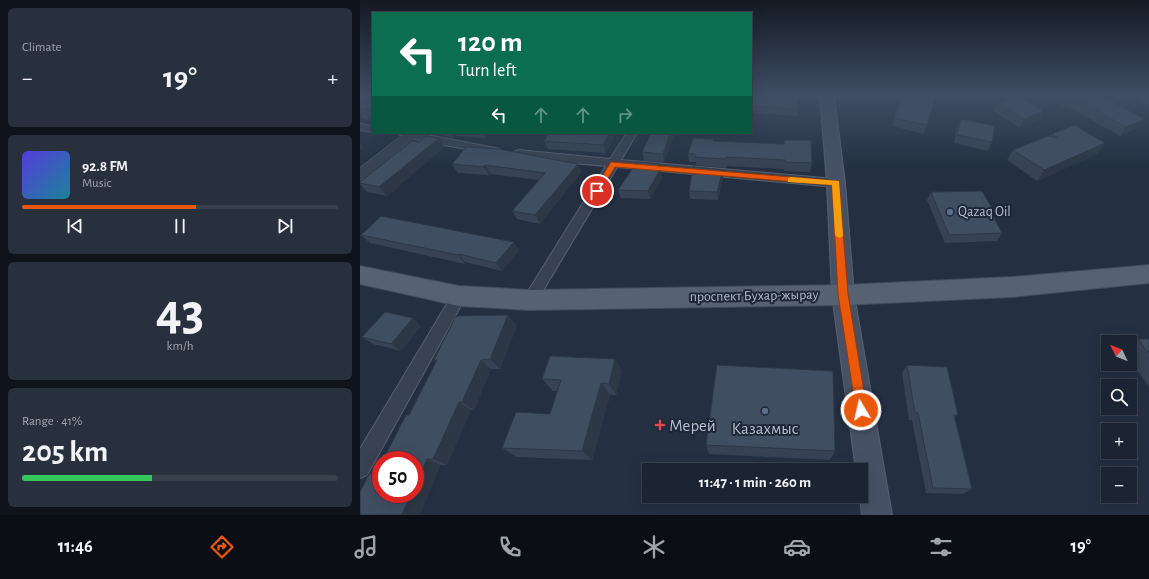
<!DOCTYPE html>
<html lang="en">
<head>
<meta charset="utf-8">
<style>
  body { margin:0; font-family:"Alegreya Sans",sans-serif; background:#28303e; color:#f1f3f6; height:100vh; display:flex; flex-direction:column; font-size:15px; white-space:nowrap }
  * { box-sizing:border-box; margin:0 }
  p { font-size:13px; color:#a0a4ac }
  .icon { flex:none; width:22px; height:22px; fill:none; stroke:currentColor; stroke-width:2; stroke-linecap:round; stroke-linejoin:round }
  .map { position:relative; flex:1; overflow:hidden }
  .side { display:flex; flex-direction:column; gap:8px; padding:8px; background:#0f141c; width:360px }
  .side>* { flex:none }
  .top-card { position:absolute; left:12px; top:12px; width:380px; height:122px; border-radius:0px; box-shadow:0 4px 16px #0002,0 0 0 1px #39414d; background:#0b6e4f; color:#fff; overflow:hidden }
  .needle { width:26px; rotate:313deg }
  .tools { position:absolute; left:741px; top:335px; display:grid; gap:8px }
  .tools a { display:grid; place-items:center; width:36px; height:36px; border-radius:0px; background:#1b2432; box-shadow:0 4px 16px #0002,0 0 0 1px #39414d; font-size:20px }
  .speed { position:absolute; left:12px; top:451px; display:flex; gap:8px; font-size:20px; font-weight:700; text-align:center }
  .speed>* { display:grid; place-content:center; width:52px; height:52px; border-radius:50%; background:#1b2432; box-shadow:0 4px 16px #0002,0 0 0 1px #39414d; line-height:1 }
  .speed .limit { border:6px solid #d22; background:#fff; color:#111 }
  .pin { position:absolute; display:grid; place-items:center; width:34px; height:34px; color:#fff; margin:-17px; border:2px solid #fff; border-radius:50%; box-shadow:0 1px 4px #0007 }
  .me { position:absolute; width:44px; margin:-22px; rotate:351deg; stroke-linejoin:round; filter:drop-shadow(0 0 3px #0008) }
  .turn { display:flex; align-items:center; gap:14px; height:84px; padding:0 20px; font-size:18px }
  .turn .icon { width:52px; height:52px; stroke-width:2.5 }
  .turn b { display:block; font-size:28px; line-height:34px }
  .lanes { display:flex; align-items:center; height:38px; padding:0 20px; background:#0003; justify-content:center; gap:20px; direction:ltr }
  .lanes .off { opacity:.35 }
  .big { font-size:30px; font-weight:600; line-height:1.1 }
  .side .tile { flex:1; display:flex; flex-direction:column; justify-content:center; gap:6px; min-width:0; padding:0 14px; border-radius:6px; background:#28303e }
  .side .dial { align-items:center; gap:0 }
  .dial b { font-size:52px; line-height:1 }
  .song { display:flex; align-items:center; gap:12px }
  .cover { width:48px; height:48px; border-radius:6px; background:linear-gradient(135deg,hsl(250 70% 55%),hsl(190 70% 35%)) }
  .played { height:4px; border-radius:2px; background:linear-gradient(90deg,#ea580c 55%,#39414d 55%) }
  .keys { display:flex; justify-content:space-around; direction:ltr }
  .heat { display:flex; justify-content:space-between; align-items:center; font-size:22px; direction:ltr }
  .charge { height:6px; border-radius:3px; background:linear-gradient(90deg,#34c759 41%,#39414d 0) }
  .trip { position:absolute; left:282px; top:463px; width:226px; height:40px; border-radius:0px; background:#1b2432; box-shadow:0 4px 16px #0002,0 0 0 1px #39414d; font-weight:600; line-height:40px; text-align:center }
  .dock { display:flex; height:64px; justify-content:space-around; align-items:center; background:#0b0e14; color:#a0a4ac }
  .dock .icon { width:28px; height:28px }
  .dock .on { color:#ea580c }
  .dock b { font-size:18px; color:#f1f3f6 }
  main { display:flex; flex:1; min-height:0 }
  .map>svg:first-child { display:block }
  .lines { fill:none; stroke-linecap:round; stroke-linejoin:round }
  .minor-casing { stroke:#56606f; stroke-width:2 }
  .tertiary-casing { stroke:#56606f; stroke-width:1 }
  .secondary-casing { stroke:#56606f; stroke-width:2 }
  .primary-casing { stroke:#424b5b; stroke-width:2 }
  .minor { fill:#384252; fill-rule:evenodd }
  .tertiary { fill:#384252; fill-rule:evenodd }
  .secondary { fill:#465165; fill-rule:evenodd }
  .primary { fill:#566172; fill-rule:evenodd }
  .wall { fill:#374354 }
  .shaded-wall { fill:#2d3745 }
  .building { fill:#404e62; stroke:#2d3745 }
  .route { fill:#ea580c; stroke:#983908 }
  .slow { fill:#f59e0b }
  .service-dot { fill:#5c6f8a; stroke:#1d2737; stroke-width:1.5 }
  .health-dot { fill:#e0444e; stroke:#1d2737; stroke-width:1.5 }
  .labels { text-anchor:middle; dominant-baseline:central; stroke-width:4; stroke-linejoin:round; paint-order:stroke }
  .poi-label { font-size:14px; fill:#b5becc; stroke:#1d2737; text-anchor:start }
  .street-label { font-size:14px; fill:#b5becc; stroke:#1d2737 }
  .near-poi-label { font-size:17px; fill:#b5becc; stroke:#1d2737; text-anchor:start }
</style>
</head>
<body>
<main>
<section class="side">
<div class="tile"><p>Climate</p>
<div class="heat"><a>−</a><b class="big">19°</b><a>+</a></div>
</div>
<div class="tile">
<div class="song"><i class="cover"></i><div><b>92.8 FM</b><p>Music</p></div></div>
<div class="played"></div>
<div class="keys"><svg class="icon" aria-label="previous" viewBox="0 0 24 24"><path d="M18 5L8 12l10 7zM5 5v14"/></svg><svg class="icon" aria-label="pause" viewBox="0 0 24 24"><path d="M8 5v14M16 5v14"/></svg><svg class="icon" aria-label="next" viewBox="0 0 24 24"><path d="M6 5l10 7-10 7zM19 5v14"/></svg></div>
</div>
<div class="tile dial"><b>43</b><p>km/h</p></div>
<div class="tile"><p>Range · 41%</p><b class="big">205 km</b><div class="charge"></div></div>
</section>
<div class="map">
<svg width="789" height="515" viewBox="0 0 789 515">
  <rect width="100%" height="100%" fill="#243042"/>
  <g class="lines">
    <g class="minor-casing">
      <g id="minor">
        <path d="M0,124L13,126V132L0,130Z"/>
        <path d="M39,133H57L135,148L139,149L141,151L139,153L135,154L67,142L40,135Z"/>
        <path d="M267,133H277L261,160L476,179L480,180L482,183L480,186L476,187L257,167L175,304L170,306L165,304L162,300L165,296L246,166L158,158L154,156L152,154L154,152L158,150L250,159Z"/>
        <path d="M99,290L104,292L107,296L104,300L7,475L0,478V449L94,292Z"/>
      </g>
    </g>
    <g class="tertiary-casing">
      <path id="tertiary" d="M45,133H60L5,178L0,180V168Z"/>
    </g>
    <g class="secondary-casing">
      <path id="secondary" d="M460,95H474L485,183L494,295L532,515H502L500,496H501V470H496L472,295L467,183Z"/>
    </g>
    <g class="primary-casing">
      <path id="primary" d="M789,265V283L652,297L483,305L170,310L99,306L0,284V266L99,286L170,290L483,285L652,277Z"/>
    </g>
    <use href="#minor" class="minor"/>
    <use href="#tertiary" class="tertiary"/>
    <use href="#secondary" class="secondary"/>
    <use href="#primary" class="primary"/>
  </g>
  <g class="wall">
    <path d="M0,95H13V120L4,119L0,114Z"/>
    <path d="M391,95H438L437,116L391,113Z"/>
    <path d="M684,95H744L741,96L785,119L778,127L760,136L707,106L704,107Z"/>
    <path d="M780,95H789V106L777,100Z"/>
    <path d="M638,103L679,120L659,128L634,111Z"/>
    <path d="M534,118L567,125L564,134L532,126Z"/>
    <path d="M601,119L632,142L628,151L594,143L597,127Z"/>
    <path d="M78,133H130L126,138L96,136L94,138L80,135Z"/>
    <path d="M256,133L246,153L188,149L184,141Z"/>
    <path d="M291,133H315L304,162L284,161L282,152Z"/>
    <path d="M692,134L745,143L737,154L677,181L647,160L653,150L690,136Z"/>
    <path d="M79,138L84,147L27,196L7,192L0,184V182L59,142Z"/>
    <path d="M424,140L452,163L450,172L424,171V169L366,166V168L336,165V162H329L328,154L353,141L424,144Z"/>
    <path d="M92,164H218L221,172L180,224L157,219L152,211L179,180L131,174L129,175L98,173Z"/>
    <path d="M299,164L302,179L290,199L261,198L258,190Z"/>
    <path d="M363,178L358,200L330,199L329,191Z"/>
    <path d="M571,192L633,210L631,213L642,233L637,241L585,243L567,200Z"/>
    <path d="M1,235L159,250L142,271L105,262V264L10,243Z"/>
    <path d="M157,325L140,369H131L114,410H111L87,465H81L16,474L49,415L76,362L74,360Z"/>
    <path d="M61,326L41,351L13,344L2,337Z"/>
    <path d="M778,339H789V387L770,360V345Z"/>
    <path d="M255,359L262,371L256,395H250L232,460L157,457L142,448L190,414L197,391H193L182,379Z"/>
    <path d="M547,365L598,415L594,418L612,489L603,494L566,493L552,420H549L542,373Z"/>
    <path d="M346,445L475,451L470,460L349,454Z"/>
  </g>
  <g class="shaded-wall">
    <path d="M712,97L707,106L704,107L709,99Z"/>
    <path d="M684,111L679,120L659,128L664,119Z"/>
    <path d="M785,119L778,127L760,136L766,127Z"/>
    <path d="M91,133H94L96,136L94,138Z"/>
    <path d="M123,133H130L126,138Z"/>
    <path d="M249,133H256L246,153L243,145Z"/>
    <path d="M310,133H315L304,162L303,154Z"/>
    <path d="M79,138L84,147L27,196L19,187Z"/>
    <path d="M0,142L4,147L0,150Z"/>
    <path d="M745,143L737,154L677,181L684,170Z"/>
    <path d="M218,164L221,172L180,224L175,215Z"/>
    <path d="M299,164L302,179L290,199L288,191Z"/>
    <path d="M125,165L131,174L129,175L124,167Z"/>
    <path d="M363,170V178L358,200L357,192Z"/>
    <path d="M154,242L159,250L142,271L136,263Z"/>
    <path d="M99,254L105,262V264L98,255Z"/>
    <path d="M148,315L157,325L140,369L130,359Z"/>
    <path d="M53,318L61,326L41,351L31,344Z"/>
    <path d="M255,359L262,371L256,395L249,384Z"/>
    <path d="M121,360L131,369L114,410L102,402Z"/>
    <path d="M241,383L250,395L232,460L222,451Z"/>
    <path d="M99,402L111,410L87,465L73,459Z"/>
    <path d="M67,459L81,465L60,515H42L51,494H55V486Z"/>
  </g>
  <g class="building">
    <path d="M0,95H13V111L0,109V106L6,102L0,101Z"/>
    <path d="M391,95H438L437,109L391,106Z"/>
    <path d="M543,95H576L567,125L534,118Z"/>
    <path d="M703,95H739L785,119L766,127L712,97L709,99Z"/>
    <path d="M657,96L684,111L664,119L638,103Z"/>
    <path d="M601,119L635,126L632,142L597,135Z"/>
    <path d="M714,125L745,143L684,170L653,150L688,136L698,138L692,134Z"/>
    <path d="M189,133H249L243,145L184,141Z"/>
    <path d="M291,133H310L303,154L282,152Z"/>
    <path d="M66,136L79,138L19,187L0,183V182L52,141L59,142Z"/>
    <path d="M333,138L353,139V141L424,144V140H451L452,163L425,162V160L366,157L365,159L335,157V154H328Z"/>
    <path d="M106,147L139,149L218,164L175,215L152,211L185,173L125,165L124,167L92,164Z"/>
    <path d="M277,162L299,164L297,170H300L288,191L258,190Z"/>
    <path d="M333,167L363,170L357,192L329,191Z"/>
    <path d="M622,191L633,210H630L642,233L589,235L571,192Z"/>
    <path d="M21,216L154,242L136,263L99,254L98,255L1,235Z"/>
    <path d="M25,312L53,318L31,344L2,337Z"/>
    <path d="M148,315L130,359L121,360L102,402H99L73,459H67L55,486V460H23L46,415H49L77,360H74L96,316Z"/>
    <path d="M778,339H789V354Z"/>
    <path d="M190,356L255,359L249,384L241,383L222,451L142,448L156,412L190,414L201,380L182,379Z"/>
    <path d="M357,365L473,371L475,451L346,445Z"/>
    <path d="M547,365L587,367L598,415H594L612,489L573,488L558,413H555Z"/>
    <path d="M21,464V494H51L42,515H0V492L9,474H16Z"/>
  </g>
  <linearGradient id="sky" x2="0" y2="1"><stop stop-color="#141a24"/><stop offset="0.57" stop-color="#3f4e65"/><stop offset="1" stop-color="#3f4e65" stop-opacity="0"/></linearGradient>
  <rect width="789" height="167" fill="url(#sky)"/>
  <path class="route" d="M251,162L479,181L488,294L507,410L506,414L501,416L497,414L496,410L478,294L472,185L255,167L239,193H234L233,191Z"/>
  <path class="slow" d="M431,177L479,181L483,235L482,237L479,238L475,235L472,185L428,182V178Z"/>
  <g class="service-dot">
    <circle cx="590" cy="212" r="4"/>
    <circle cx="405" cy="411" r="4"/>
  </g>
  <path class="health-dot" d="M298 419h4v4h4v4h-4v4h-4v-4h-4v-4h4z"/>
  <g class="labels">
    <g class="poi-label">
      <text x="598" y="212">Qazaq Oil</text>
    </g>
    <g class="street-label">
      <text transform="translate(394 296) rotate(-1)">проспект Бухар-жырау</text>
    </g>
    <g class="near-poi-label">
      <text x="309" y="425">Мерей</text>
      <text x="405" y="428" text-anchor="middle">Казахмыс</text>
    </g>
  </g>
</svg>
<div class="tools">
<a><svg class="needle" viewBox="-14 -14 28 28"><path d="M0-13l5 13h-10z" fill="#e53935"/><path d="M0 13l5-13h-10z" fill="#a0a4ac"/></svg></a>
<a><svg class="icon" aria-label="search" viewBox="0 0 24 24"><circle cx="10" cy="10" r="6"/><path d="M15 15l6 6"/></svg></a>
<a>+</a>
<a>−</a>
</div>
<div class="speed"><div class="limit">50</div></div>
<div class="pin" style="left:237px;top:191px;background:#d93025"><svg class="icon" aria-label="arrive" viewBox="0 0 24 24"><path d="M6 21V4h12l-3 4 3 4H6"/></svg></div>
<svg class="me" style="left:501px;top:410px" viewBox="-20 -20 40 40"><circle r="17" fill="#ea580c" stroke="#fff" stroke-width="3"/><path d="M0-11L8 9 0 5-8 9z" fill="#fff"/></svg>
<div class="trip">11:47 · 1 min · 260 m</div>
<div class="top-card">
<div class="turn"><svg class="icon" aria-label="left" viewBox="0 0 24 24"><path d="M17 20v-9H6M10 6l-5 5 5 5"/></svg><div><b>120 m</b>Turn left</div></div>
<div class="lanes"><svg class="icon" aria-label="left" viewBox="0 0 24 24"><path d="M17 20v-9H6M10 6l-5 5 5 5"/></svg><svg class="icon off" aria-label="ahead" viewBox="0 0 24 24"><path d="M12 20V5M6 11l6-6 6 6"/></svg><svg class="icon off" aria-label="ahead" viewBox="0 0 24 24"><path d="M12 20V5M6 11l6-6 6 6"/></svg><svg class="icon off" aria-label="right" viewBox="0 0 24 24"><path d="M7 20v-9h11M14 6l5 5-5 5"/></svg></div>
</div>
</div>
</main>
<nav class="dock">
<b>11:46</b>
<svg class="icon on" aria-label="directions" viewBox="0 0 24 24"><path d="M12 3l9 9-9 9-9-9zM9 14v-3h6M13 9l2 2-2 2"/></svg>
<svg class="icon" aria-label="music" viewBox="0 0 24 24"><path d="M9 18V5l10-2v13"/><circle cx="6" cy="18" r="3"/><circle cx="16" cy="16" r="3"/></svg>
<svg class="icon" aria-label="phone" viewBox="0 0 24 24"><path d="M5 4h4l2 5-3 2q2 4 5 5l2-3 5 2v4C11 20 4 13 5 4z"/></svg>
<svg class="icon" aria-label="climate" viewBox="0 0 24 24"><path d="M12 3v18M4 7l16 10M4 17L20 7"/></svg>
<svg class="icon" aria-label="car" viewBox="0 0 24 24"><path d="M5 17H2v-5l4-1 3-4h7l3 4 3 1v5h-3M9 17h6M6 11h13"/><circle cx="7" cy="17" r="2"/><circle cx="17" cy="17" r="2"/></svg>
<svg class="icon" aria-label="filters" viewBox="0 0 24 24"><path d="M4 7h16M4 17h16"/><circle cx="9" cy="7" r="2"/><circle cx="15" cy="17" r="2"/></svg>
<b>19°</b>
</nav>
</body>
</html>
